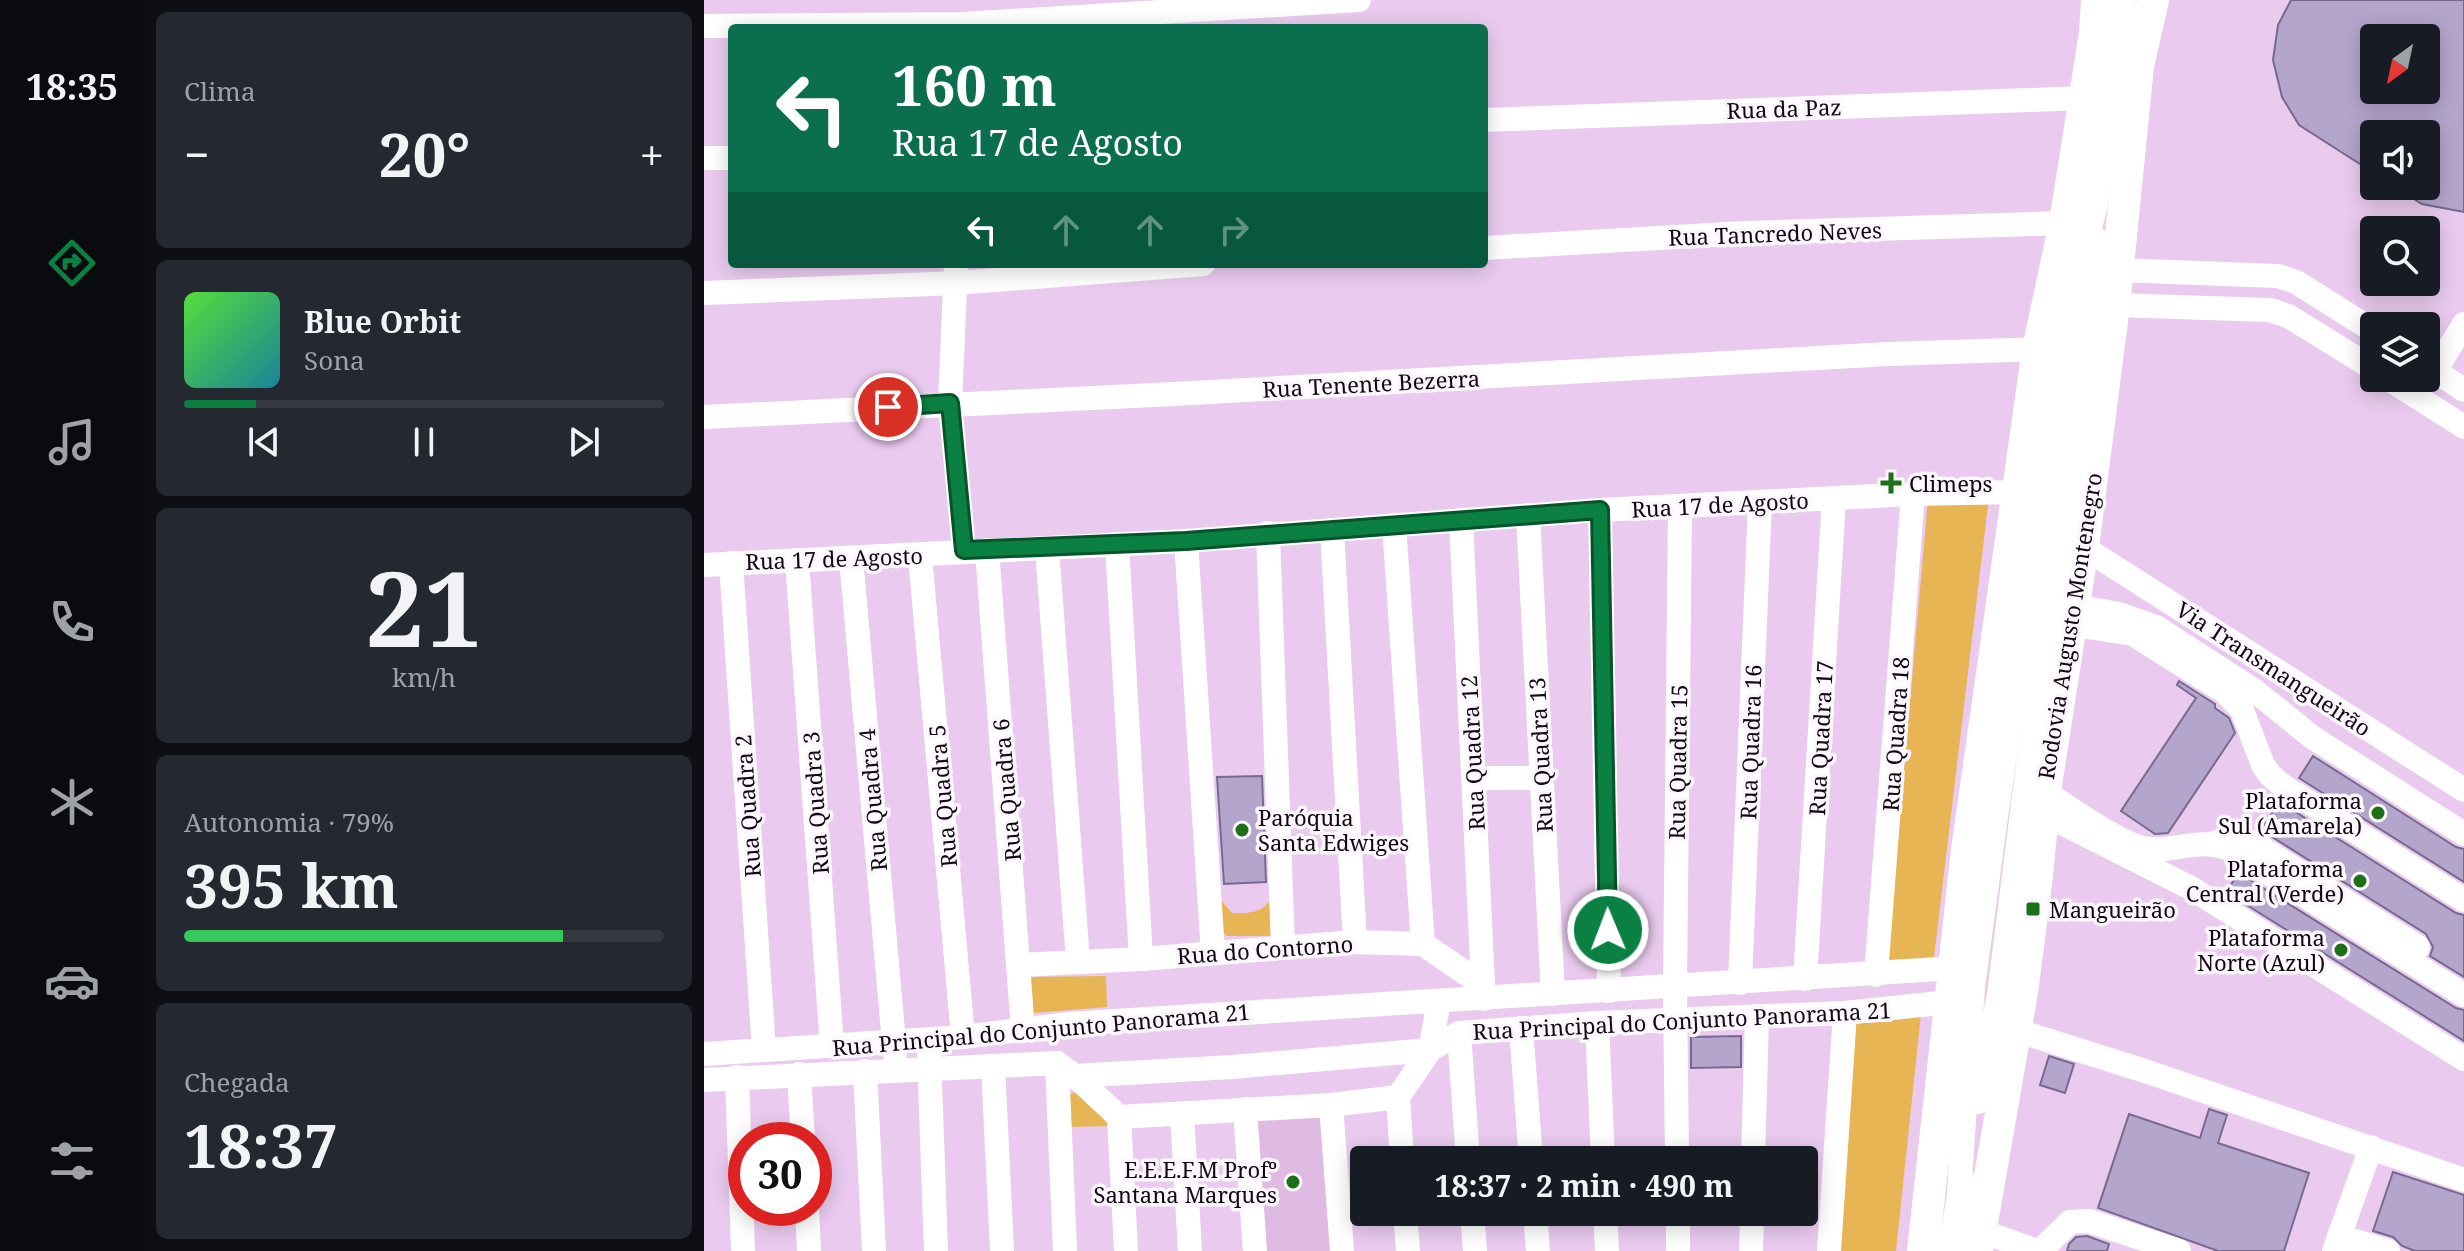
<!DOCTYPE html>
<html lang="pt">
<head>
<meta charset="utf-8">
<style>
  body { margin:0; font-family:"Noto Serif",serif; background:#242831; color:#f1f3f6; height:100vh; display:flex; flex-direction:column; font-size:30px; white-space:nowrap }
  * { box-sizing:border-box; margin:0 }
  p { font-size:26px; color:#9ea1a6 }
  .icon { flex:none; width:44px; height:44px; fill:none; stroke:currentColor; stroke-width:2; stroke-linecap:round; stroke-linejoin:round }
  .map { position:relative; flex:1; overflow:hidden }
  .panel { display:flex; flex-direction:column; gap:12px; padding:12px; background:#0d0f14; width:560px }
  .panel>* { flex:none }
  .guide { position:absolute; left:24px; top:24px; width:760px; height:244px; border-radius:8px; box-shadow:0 4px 20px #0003; background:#0b6e4f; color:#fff; overflow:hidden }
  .needle { width:52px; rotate:213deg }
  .tools { position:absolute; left:1656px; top:24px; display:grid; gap:16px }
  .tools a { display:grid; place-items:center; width:80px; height:80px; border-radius:8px; background:#171b24; box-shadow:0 4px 20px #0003; font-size:40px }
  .speed { position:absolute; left:24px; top:1122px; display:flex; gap:16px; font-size:40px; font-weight:700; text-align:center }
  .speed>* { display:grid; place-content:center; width:104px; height:104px; border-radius:50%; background:#171b24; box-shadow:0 4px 20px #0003; line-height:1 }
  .speed .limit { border:12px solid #d22; background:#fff; color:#111 }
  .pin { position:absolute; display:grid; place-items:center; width:68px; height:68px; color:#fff; margin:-34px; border:4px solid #fff; border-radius:50%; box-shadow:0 2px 8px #0007 }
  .me { position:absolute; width:88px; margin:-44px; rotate:359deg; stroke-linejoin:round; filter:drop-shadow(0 0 6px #0008) }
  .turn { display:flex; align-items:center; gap:28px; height:168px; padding:0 32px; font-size:36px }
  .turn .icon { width:104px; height:104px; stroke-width:2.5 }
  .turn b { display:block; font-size:56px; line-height:68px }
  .lanes { display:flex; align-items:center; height:76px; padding:0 32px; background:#0003; justify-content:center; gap:40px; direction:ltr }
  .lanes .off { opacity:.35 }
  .big { font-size:60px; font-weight:700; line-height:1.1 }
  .panel .widget { flex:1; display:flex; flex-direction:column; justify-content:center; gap:12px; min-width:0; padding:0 28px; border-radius:12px; background:#242831 }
  .panel .dial { align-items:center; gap:0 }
  .dial b { font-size:104px; line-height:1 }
  .song { display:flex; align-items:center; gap:24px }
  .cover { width:96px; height:96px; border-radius:12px; background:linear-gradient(135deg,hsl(110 70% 55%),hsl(190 70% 35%)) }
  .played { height:8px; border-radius:4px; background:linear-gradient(90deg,#0b8043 15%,#363941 15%) }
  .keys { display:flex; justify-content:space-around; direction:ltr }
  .heat { display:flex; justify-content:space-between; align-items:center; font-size:44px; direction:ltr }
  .charge { height:12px; border-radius:6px; background:linear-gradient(90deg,#34c759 79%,#363941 0) }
  .trip { position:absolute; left:646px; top:1146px; width:468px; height:80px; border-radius:8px; background:#171b24; box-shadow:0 4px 20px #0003; font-weight:700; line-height:80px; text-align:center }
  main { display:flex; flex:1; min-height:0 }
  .tab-bar { display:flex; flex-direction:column; width:144px; justify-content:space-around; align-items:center; background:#090b0e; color:#9ea1a6 }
  .tab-bar .icon { width:56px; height:56px }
  .tab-bar .on { color:#0b8043 }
  .tab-bar b { font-size:36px; color:#f1f3f6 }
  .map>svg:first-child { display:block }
  .built { fill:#dfbbe4 }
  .green { fill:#e7b553 }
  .building { fill:#b4a5cc; stroke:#786a8e; stroke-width:2; fill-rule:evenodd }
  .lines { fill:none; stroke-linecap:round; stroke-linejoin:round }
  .minor { stroke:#fff; stroke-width:24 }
  .major { stroke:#fff; stroke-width:32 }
  .route-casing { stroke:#07532c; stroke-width:20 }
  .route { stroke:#0b8043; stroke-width:14 }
  .poi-dot { fill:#1c7018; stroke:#fcf6fd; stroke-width:3 }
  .labels { text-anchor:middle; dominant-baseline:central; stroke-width:7; stroke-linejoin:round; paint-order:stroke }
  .street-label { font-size:22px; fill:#120813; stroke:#fcf6fd }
  .poi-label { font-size:22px; fill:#120813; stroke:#fcf6fd; text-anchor:end }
</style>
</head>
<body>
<main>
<nav class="tab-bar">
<b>18:35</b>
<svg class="icon on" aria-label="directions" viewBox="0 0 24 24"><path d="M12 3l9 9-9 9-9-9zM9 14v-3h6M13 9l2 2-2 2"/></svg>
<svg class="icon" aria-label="music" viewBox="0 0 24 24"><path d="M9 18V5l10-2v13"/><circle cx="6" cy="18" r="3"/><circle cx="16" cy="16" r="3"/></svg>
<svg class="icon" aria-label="phone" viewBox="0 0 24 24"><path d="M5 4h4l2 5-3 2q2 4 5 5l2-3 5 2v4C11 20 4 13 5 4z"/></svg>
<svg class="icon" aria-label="climate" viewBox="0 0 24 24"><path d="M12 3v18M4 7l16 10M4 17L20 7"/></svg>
<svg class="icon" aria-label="car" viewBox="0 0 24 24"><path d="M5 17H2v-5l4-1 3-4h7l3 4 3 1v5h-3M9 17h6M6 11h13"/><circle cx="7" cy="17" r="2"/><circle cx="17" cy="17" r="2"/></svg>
<svg class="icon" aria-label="filters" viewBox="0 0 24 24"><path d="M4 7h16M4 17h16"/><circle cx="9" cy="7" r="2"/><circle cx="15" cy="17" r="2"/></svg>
</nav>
<section class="panel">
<div class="widget"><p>Clima</p>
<div class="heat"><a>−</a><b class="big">20°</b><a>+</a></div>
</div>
<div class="widget">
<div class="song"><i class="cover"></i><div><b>Blue Orbit</b><p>Sona</p></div></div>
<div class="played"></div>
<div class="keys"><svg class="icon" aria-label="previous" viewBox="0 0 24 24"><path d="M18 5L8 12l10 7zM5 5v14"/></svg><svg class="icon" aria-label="pause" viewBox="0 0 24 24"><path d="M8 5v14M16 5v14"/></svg><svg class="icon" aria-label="next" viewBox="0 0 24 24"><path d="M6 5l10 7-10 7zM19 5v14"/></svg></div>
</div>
<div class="widget dial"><b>21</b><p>km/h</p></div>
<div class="widget"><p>Autonomia · 79%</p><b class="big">395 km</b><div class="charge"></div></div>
<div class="widget"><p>Chegada</p><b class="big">18:37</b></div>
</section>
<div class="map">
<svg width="1760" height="1251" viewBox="0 0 1760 1251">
  <rect width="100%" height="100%" fill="#eacbef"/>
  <path class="built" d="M623,1112L633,1251H556L545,1113Z"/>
  <g class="green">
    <path d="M1285,497L1230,957L1224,962H1183L1224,499Z"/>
    <path d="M578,880L579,936H523L513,928L510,892L528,913C561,914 563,907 578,880Z"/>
    <path d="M402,976L403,1007L329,1013L325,977Z"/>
    <path d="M1217,1014L1192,1251H1130L1145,1021Z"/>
    <path d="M378,1091L405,1126L365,1127V1094Z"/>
  </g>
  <g class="building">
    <path d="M1587,0H1760V212L1718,204L1689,186H1722V134H1670V173L1595,125L1578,97L1569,60L1574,25ZM1670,38H1722V90H1670Z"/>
    <path d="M1475,681L1511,704V708L1525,718L1531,733L1464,833L1451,834L1417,811L1492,698L1473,685Z"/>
    <path d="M1609,756L1752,847L1760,849V882L1595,778Z"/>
    <path d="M558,776L562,882L520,884L513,777Z"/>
    <path d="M1579,804L1752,913L1760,915V977L1726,956L1729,947L1722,934L1557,830L1573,805L1577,807Z"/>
    <path d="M1535,873L1752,1008L1760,1010V1041L1522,892Z"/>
    <path d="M1037,1036V1067L987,1068V1037Z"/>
    <path d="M1345,1056L1370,1064L1361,1093L1336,1085Z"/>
    <path d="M1505,1109L1523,1115L1514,1143L1605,1173L1580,1251H1514L1394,1208L1425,1114L1496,1138Z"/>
    <path d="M1689,1172L1760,1195V1251H1711L1698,1246L1689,1237L1669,1231Z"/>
    <path d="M1383,1236L1405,1244L1403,1251H1363L1365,1244L1372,1237Z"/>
  </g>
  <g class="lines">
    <g class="minor">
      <path d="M0,26L257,24L655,0"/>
      <path d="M780,120L1381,98"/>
      <path d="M0,158H28"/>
      <path d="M780,248L1041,233L1361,223"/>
      <path d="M252,264L246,403L260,550"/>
      <path d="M1413,270L1574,276L1592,282L1670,331"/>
      <path d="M0,293L252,283L499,264"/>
      <path d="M1410,305L1566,310L1584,316L1670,369"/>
      <path d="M1722,365L1760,390"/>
      <path d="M1731,371L1760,324"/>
      <path d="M1683,378L1760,427"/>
      <path d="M0,417L470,394L1184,354L1334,349"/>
      <path d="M896,510L905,991"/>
      <path d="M824,515L849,994"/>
      <path d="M757,520L779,985"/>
      <path d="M690,525L719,944"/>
      <path d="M628,530L651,942"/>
      <path d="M564,533L579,948"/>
      <path d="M482,541L509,952"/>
      <path d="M413,544L437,959"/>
      <path d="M1379,547L1760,790"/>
      <path d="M343,549L374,961"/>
      <path d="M283,550L319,1031"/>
      <path d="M216,556L259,1037"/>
      <path d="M147,558L191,1054"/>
      <path d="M93,560L128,1046"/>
      <path d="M27,563L60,1050"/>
      <path d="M0,565L482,541L896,510L1209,494L1314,492"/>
      <path d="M769,778H837"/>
      <path d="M1332,784C1353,801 1414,842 1439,848C1470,854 1494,836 1525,849L1760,995"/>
      <path d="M1325,821L1339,818L1360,824L1487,888L1760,1059"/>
      <path d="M1760,834L1608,737L1551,691L1452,627L1415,614L1338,600L1328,602L1322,608L1326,615L1336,620L1429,634L1521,692L1538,710L1559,765L1566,775L1579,786L1760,900"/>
      <path d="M1513,842L1538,839L1553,845L1714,947"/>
      <path d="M316,965L437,959L651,942L719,944L779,985L780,999"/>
      <path d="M1172,975L1209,494"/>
      <path d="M1101,979L1130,498"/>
      <path d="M1036,983L1056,502"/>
      <path d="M893,1023L899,1160"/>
      <path d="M817,1028L827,1160"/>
      <path d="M1311,1030L1438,1070L1760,1180"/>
      <path d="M755,1033L764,1160"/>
      <path d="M0,1054L259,1037L364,1024L1250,968"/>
      <path d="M225,1054L232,1251"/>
      <path d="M353,1063L361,1251"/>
      <path d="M289,1066L298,1251"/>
      <path d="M161,1071L170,1251"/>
      <path d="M95,1074L99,1140"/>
      <path d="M371,1076L415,1117L627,1105L694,1097L726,1050L735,1001"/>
      <path d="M33,1077L39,1251"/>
      <path d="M0,1080L353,1063L371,1076L528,1067L726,1050L755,1033L893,1023L1141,1013L1246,1002"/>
      <path d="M694,1097L698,1160"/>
      <path d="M1274,1102L1295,994L1347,584L1380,372L1392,274V239"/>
      <path d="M627,1105L638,1251"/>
      <path d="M541,1109L551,1251"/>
      <path d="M478,1114L486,1251"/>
      <path d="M415,1117L422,1251"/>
      <path d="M973,1160L971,987L976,506"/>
      <path d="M1049,1160L1053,1016"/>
      <path d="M1255,1193L1269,987L1292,817L1357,367L1373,274L1391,209L1420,0"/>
      <path d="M103,1208L105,1251"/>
      <path d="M701,1212L704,1251"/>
      <path d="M768,1212L771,1251"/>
      <path d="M831,1212L834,1251"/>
      <path d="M901,1212L903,1251"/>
      <path d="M974,1212V1251"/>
      <path d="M1277,1231L1333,1251"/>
      <path d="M1635,1236L1684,1251"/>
      <path d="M1047,1251L1048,1212"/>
      <path d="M1125,1251L1141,1013"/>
      <path d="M1246,1251L1258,1177"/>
      <path d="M1336,1251L1366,1222L1385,1221L1475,1251"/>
      <path d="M1630,1251L1667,1147"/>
    </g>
    <g class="major">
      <path d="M1219,1251L1263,850L1334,349L1361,223L1391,33L1393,0"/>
      <path d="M1273,1251L1318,992L1333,876L1341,791L1379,547L1410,305L1434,66L1449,0"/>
    </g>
  </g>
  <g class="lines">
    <g class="route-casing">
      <path id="route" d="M184,407L246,403L260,550L482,541L896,510L904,930"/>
    </g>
    <use href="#route" class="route"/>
  </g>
  <g class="poi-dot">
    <path d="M1183 471h8v8h8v8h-8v8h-8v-8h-8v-8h8z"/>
    <circle cx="1674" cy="813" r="8"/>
    <circle cx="538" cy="830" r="8"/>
    <circle cx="1656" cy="881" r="8"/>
    <rect x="1321" y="901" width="16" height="16" rx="4"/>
    <circle cx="1637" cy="950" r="8"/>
    <circle cx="589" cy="1182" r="8"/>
  </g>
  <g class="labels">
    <g class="street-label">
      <text transform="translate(1080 108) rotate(-2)">Rua da Paz</text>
      <text transform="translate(1071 233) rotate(-2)">Rua Tancredo Neves</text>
      <text transform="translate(667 383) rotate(-3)">Rua Tenente Bezerra</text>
      <text transform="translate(1016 504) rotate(-3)">Rua 17 de Agosto</text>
      <text transform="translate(130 558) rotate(-2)">Rua 17 de Agosto</text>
      <text transform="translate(1365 626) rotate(-81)">Rodovia Augusto Montenegro</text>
      <text transform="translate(1570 668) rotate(33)">Via Transmangueirão</text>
      <text transform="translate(1191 734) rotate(-86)">Rua Quadra 18</text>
      <text transform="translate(1116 738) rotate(-87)">Rua Quadra 17</text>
      <text transform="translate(1046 742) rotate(-88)">Rua Quadra 16</text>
      <text transform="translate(768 753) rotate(-93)">Rua Quadra 12</text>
      <text transform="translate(836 755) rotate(-93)">Rua Quadra 13</text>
      <text transform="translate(973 762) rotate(-89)">Rua Quadra 15</text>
      <text transform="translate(302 790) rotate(-95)">Rua Quadra 6</text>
      <text transform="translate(238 796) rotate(-95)">Rua Quadra 5</text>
      <text transform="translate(168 800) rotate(-95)">Rua Quadra 4</text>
      <text transform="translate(111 803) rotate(-94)">Rua Quadra 3</text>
      <text transform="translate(43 806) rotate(-94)">Rua Quadra 2</text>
      <text transform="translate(561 949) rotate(-4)">Rua do Contorno</text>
      <text transform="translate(978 1020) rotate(-3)">Rua Principal do Conjunto Panorama 21</text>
      <text transform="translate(337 1029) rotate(-5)">Rua Principal do Conjunto Panorama 21</text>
    </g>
    <g class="poi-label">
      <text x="1205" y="483" text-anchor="start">Climeps</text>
      <text x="1658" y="800">Plataforma<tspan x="1658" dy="25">Sul (Amarela)</tspan></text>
      <text x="554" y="817" text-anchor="start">Paróquia<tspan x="554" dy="25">Santa Edwiges</tspan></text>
      <text x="1640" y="868">Plataforma<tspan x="1640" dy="25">Central (Verde)</tspan></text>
      <text x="1345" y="909" text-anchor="start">Mangueirão</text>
      <text x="1621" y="937">Plataforma<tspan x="1621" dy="25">Norte (Azul)</tspan></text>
      <text x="573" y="1169">E.E.E.F.M Profº<tspan x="573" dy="25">Santana Marques</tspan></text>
    </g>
  </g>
</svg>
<div class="tools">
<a><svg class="needle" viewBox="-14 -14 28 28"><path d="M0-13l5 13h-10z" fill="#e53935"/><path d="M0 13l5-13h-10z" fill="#9ea1a6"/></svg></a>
<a><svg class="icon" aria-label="sound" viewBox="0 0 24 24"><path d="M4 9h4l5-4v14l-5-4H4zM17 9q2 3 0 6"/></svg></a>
<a><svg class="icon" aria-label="search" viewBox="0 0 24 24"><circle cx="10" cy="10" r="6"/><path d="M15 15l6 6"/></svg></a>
<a><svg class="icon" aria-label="layers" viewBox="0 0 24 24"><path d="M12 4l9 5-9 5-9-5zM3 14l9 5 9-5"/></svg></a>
</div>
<div class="speed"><div class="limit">30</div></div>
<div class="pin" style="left:184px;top:407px;background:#d93025"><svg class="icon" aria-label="arrive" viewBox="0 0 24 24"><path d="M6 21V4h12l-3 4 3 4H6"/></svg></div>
<svg class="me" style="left:904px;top:930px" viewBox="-20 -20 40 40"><circle r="17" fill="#0b8043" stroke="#fff" stroke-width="3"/><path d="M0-11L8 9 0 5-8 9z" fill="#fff"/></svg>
<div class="trip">18:37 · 2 min · 490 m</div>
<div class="guide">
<div class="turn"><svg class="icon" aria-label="left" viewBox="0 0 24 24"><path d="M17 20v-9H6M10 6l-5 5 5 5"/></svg><div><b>160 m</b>Rua 17 de Agosto</div></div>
<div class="lanes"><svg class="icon" aria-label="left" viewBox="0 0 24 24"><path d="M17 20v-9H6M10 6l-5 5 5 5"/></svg><svg class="icon off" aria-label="ahead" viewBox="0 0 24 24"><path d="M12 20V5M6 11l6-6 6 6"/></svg><svg class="icon off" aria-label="ahead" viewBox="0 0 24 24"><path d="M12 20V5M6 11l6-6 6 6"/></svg><svg class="icon off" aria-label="right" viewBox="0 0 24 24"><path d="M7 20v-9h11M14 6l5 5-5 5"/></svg></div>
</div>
</div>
</main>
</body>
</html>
